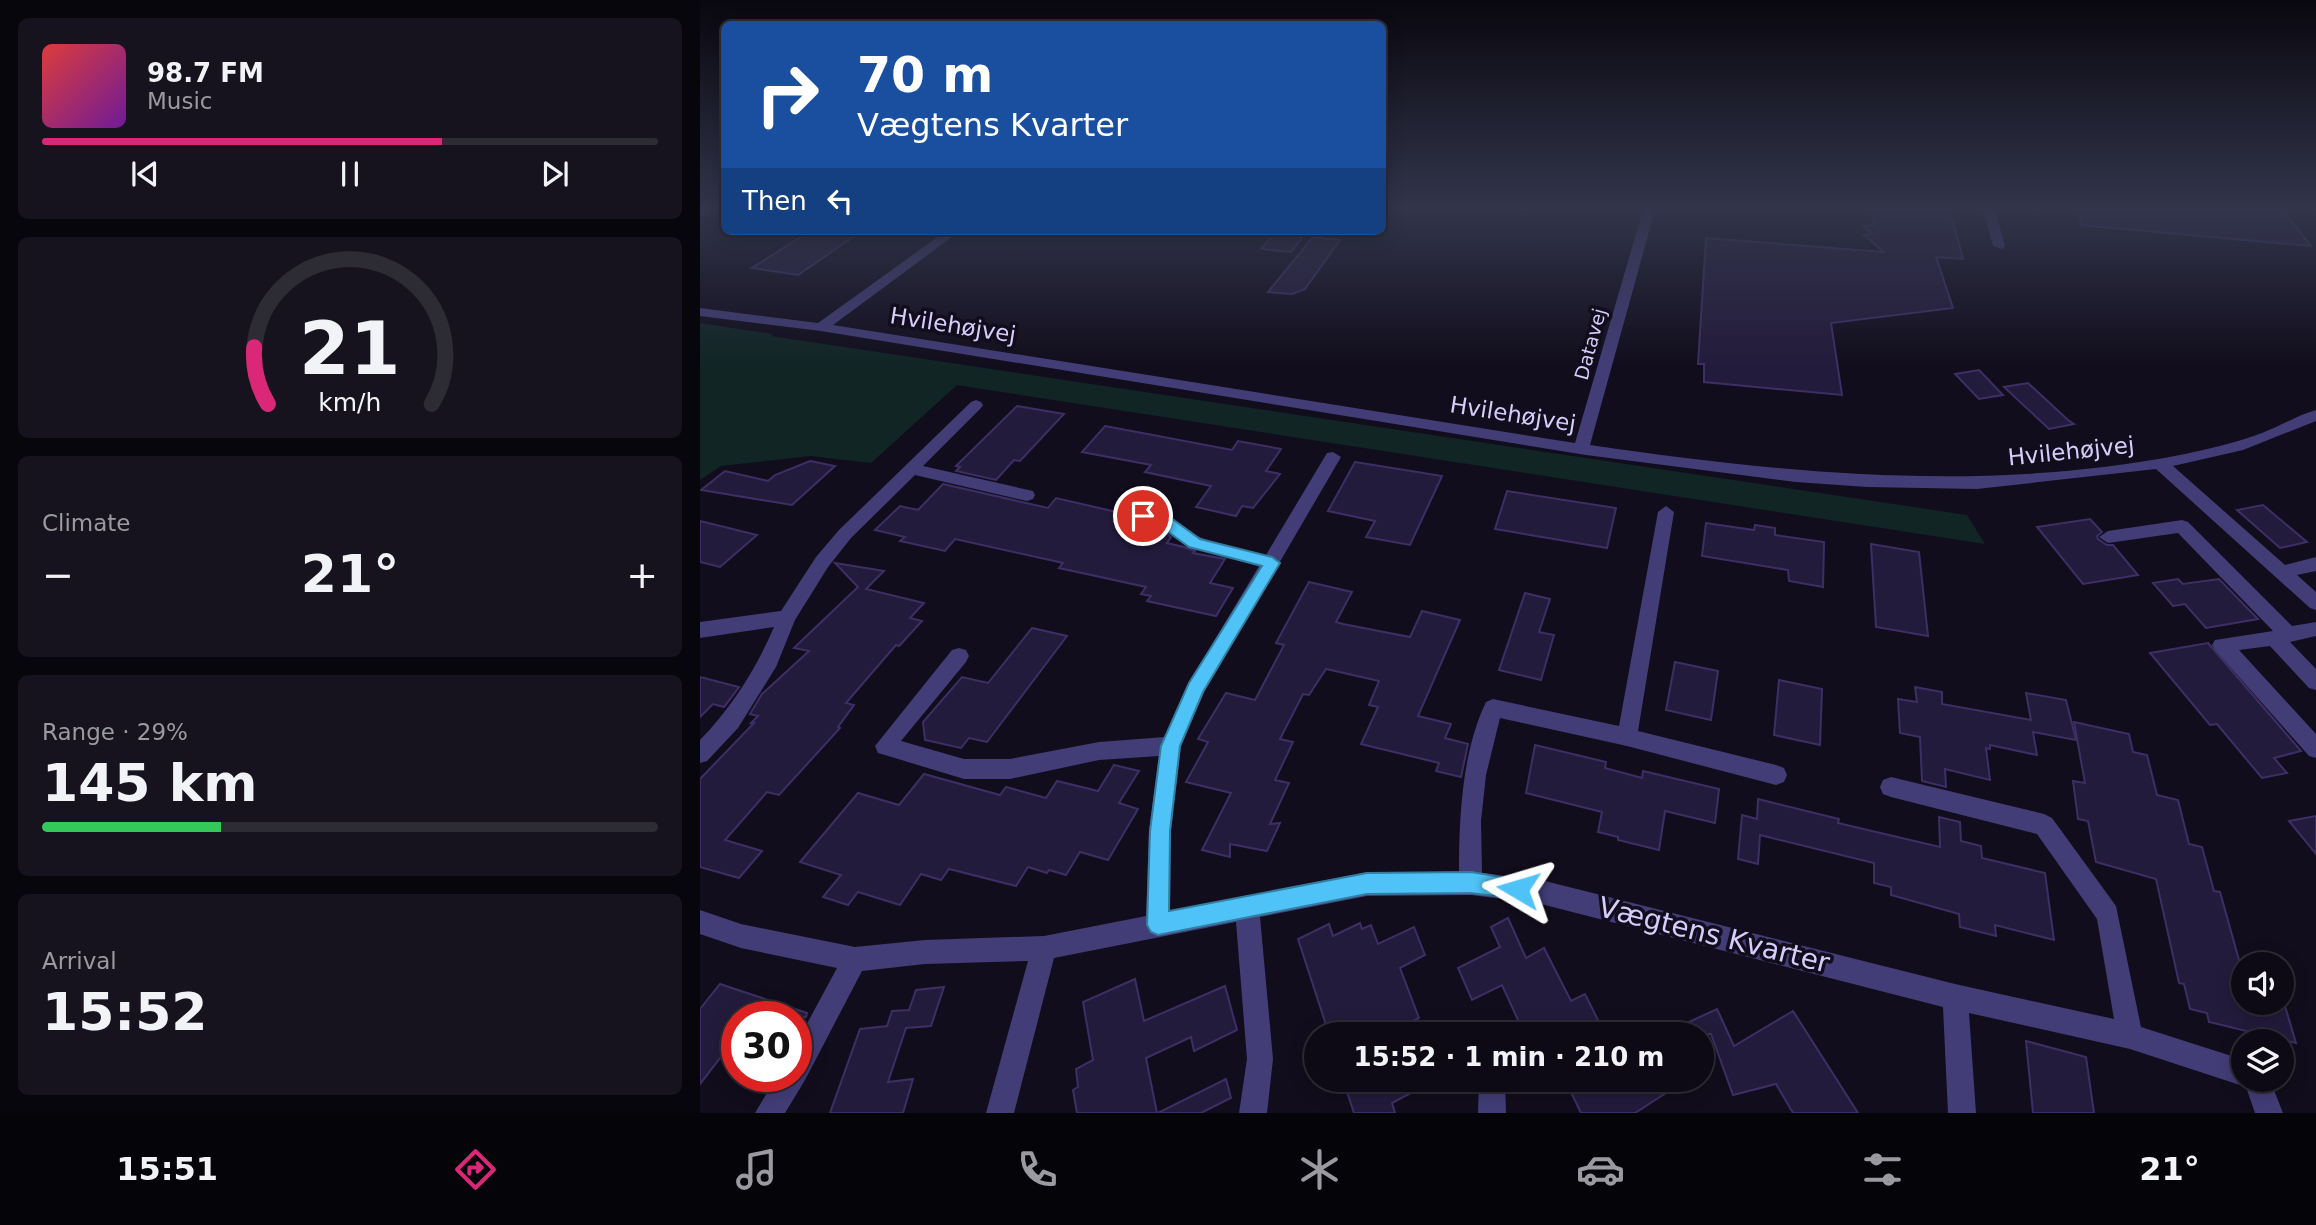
<!DOCTYPE html>
<html lang="en">
<head>
<meta charset="utf-8">
<style>
  body { margin:0; font-family:"DejaVu Sans",sans-serif; background:#16131e; color:#f1f3f6; height:100vh; display:flex; flex-direction:column; font-size:26px; white-space:nowrap }
  * { box-sizing:border-box; margin:0 }
  p { font-size:23px; color:#9a9aa0 }
  .icon { flex:none; width:38px; height:38px; fill:none; stroke:currentColor; stroke-width:2; stroke-linecap:round; stroke-linejoin:round }
  .map { position:relative; flex:1; overflow:hidden }
  .panel { display:flex; flex-direction:column; gap:18px; padding:18px; background:#07060c; width:700px }
  .panel>* { flex:none }
  .top-card { position:absolute; left:21px; top:21px; width:665px; height:214px; border-radius:10px; box-shadow:0 4px 18px #0003,0 0 0 2px #2d2b34; background:#1a4fa0; color:#fff; overflow:hidden }
  .buttons { position:absolute; left:1531px; top:952px; display:grid; gap:14px }
  .buttons a { display:grid; place-items:center; width:63px; height:63px; border-radius:50%; background:#0d0a15; box-shadow:0 4px 18px #0003,0 0 0 2px #2d2b34; font-size:35px }
  .speed { position:absolute; left:21px; top:1001px; display:flex; gap:14px; font-size:35px; font-weight:700; text-align:center }
  .speed>* { display:grid; place-content:center; width:91px; height:91px; border-radius:50%; background:#0d0a15; box-shadow:0 4px 18px #0003,0 0 0 2px #2d2b34; line-height:1 }
  .speed .limit { border:10px solid #d22; background:#fff; color:#111 }
  .pin { position:absolute; display:grid; place-items:center; width:60px; height:60px; color:#fff; margin:-30px; border:4px solid #fff; border-radius:50%; box-shadow:0 2px 7px #0007 }
  .me { position:absolute; width:77px; margin:-38px; rotate:277deg; stroke-linejoin:round; filter:drop-shadow(0 0 5px #0008) }
  .turn { display:flex; align-items:center; gap:24px; height:147px; padding:0 21px; font-size:32px }
  .turn .icon { width:91px; height:91px; stroke-width:2.5 }
  .turn b { display:block; font-size:49px; line-height:60px }
  .then { display:flex; align-items:center; height:66px; padding:0 21px; background:#0003; gap:14px; font-size:26px }
  .big { font-size:52px; font-weight:700; line-height:1.1 }
  .panel .card { flex:1; display:flex; flex-direction:column; justify-content:center; gap:10px; min-width:0; padding:0 24px; border-radius:10px; background:#16131e }
  .panel .dial { align-items:center; gap:0 }
  .dial svg { height:182px; overflow:visible; fill:none; stroke:#2d2b34; stroke-width:7; stroke-linecap:round; text-anchor:middle }
  .dial text { fill:#f1f3f6; stroke:none }
  .song { display:flex; align-items:center; gap:21px }
  .cover { width:84px; height:84px; border-radius:10px; background:linear-gradient(135deg,hsl(0 70% 55%),hsl(280 70% 35%)) }
  .played { height:7px; border-radius:4px; background:linear-gradient(90deg,#db2777 65%,#2d2b34 65%) }
  .keys { display:flex; justify-content:space-around; direction:ltr }
  .heat { display:flex; justify-content:space-between; align-items:center; font-size:38px; direction:ltr }
  .charge { height:10px; border-radius:5px; background:linear-gradient(90deg,#34c759 29%,#2d2b34 0) }
  .trip { position:absolute; left:604px; top:1022px; width:410px; height:70px; border-radius:35px; background:#0d0a15; box-shadow:0 4px 18px #0003,0 0 0 2px #2d2b34; font-weight:700; line-height:70px; text-align:center }
  .tabs { display:flex; height:112px; justify-content:space-around; align-items:center; background:#050408; color:#9a9aa0 }
  .tabs .icon { width:49px; height:49px }
  .tabs .on { color:#db2777 }
  .tabs b { font-size:32px; color:#f1f3f6 }
  main { display:flex; flex:1; min-height:0 }
  .map>svg:first-child { display:block }
  .green { fill:#112525 }
  .building { fill:#231b3b; stroke:#3d2f65; stroke-width:2 }
  .lines { fill:none; stroke-linecap:round; stroke-linejoin:round }
  .minor { fill:#423d77; fill-rule:evenodd }
  .route { fill:#4fc3f7; stroke:#337fa1; stroke-width:2 }
  .labels { text-anchor:middle; dominant-baseline:central; stroke-width:7; stroke-linejoin:round; paint-order:stroke }
  .far-street-label { font-size:19px; fill:#d5cdfa; stroke:#110d1c }
  .street-label { font-size:23px; fill:#d5cdfa; stroke:#110d1c }
  .near-street-label { font-size:28px; fill:#d5cdfa; stroke:#110d1c }
</style>
</head>
<body>
<main>
<section class="panel">
<div class="card">
<div class="song"><i class="cover"></i><div><b>98.7 FM</b><p>Music</p></div></div>
<div class="played"></div>
<div class="keys"><svg class="icon" aria-label="previous" viewBox="0 0 24 24"><path d="M18 5L8 12l10 7zM5 5v14"/></svg><svg class="icon" aria-label="pause" viewBox="0 0 24 24"><path d="M8 5v14M16 5v14"/></svg><svg class="icon" aria-label="next" viewBox="0 0 24 24"><path d="M6 5l10 7-10 7zM19 5v14"/></svg></div>
</div>
<div class="card dial"><svg viewBox="0 0 100 80">
<path d="M14 69A42 42 0 1 1 86 69"/>
<path d="M14 69A42 42 0 0 1 8 44" stroke="#db2777"/>
<text x="50" y="56" font-size="32" font-weight="700">21</text>
<text x="50" y="72" font-size="11">km/h</text>
</svg></div>
<div class="card"><p>Climate</p>
<div class="heat"><a>−</a><b class="big">21°</b><a>+</a></div>
</div>
<div class="card"><p>Range · 29%</p><b class="big">145 km</b><div class="charge"></div></div>
<div class="card"><p>Arrival</p><b class="big">15:52</b></div>
</section>
<div class="map">
<svg width="1616" height="1113" viewBox="0 0 1616 1113">
  <rect width="100%" height="100%" fill="#110d1c"/>
  <path class="green" d="M0,323L73,334L71,336L1267,515L1285,544L257,385L171,463L110,456L21,466L0,480Z"/>
  <g class="building">
    <path d="M1172,210H1250L1263,259L1236,257L1253,308L1131,323L1142,395L1004,382V364H998L1006,238L1184,252L1164,235L1172,234L1163,226L1174,225Z"/>
    <path d="M1381,210H1583L1611,246L1380,225Z"/>
    <path d="M110,231H162L98,275L52,268Z"/>
    <path d="M576,231H607L591,252L561,249Z"/>
    <path d="M613,237L640,240L605,289L592,294L568,292Z"/>
    <path d="M1279,370L1303,395L1279,399L1255,374Z"/>
    <path d="M1328,383L1368,420L1374,424L1349,429L1304,387Z"/>
    <path d="M317,406L364,414L320,461L314,460L296,480L256,471L260,467L256,466Z"/>
    <path d="M405,426L532,450L538,441L581,449L566,471L580,474L553,508L542,506L536,516L496,507L511,486L445,472L451,465L382,452Z"/>
    <path d="M110,461L135,466L92,505L1,490L25,471L68,481L75,475Z"/>
    <path d="M655,462L742,476L710,545L666,537L675,521L628,511Z"/>
    <path d="M243,484L348,508L356,498L421,513L414,521L461,530L471,537L467,543L484,547L495,551L493,553L525,559L510,583L533,588L516,616L447,601L451,596L441,594L446,587L359,568L363,563L255,539L245,551L200,541L205,537L175,530L200,506L218,510Z"/>
    <path d="M807,491L916,508L907,548L795,529Z"/>
    <path d="M1563,505L1607,542L1580,548L1537,510Z"/>
    <path d="M1390,519L1402,532L1397,536L1398,539L1407,545H1413L1438,575L1383,584L1337,527Z"/>
    <path d="M0,521L57,535L20,567L0,562Z"/>
    <path d="M1006,523L1054,530L1055,525L1075,528V535L1124,542L1123,587L1089,581L1088,570L1002,556Z"/>
    <path d="M1171,544L1219,552L1228,636L1176,627Z"/>
    <path d="M135,563L184,571L166,589L224,603L210,618L222,621L199,646L196,645L146,703L154,705L138,727L140,728L79,795L67,792L25,840L62,851L39,878L0,867V779L54,723H51L58,716L50,714L62,694L109,651L94,648L158,587Z"/>
    <path d="M1478,579L1483,584L1519,579L1558,619L1506,628L1485,604L1473,606L1453,583Z"/>
    <path d="M609,582L652,592L636,622L643,624L710,637L722,611L760,620L718,716L751,724L745,738L768,744L761,777L736,771L739,763L661,744L678,707L669,705L679,681L626,669L609,695L603,694L580,739L593,742L575,780L589,783L570,824L580,823L567,851L530,844V857L502,850L531,793L486,782L508,742L498,739L526,693L555,700L584,645L576,643Z"/>
    <path d="M825,593L850,599L839,632L854,635L841,680L799,670Z"/>
    <path d="M332,628L367,636L287,742L269,738L261,748L225,740L223,722L262,677L288,683Z"/>
    <path d="M1508,643L1601,751L1574,758L1587,773L1562,778L1517,724L1510,725L1450,653Z"/>
    <path d="M975,662L1018,671L1011,720L966,710Z"/>
    <path d="M0,677L39,687L24,707L13,704L0,717Z"/>
    <path d="M1079,680L1122,689L1120,745L1074,735Z"/>
    <path d="M1215,687L1242,692V704L1331,720L1326,693L1366,700L1376,740L1333,732L1337,755L1290,745V749L1286,748L1290,780L1245,769L1246,787L1222,781L1220,737L1200,733L1198,699L1217,702Z"/>
    <path d="M1374,722L1429,734L1433,752L1447,755L1457,795L1478,800L1489,844L1502,847L1514,891L1520,892L1544,978V1003H1571L1585,1006L1596,1043L1509,1022L1507,1013L1490,1009L1484,984L1479,983L1456,879L1396,862L1388,821L1378,819L1373,781L1385,783Z"/>
    <path d="M835,745L906,762L905,768L942,778L943,771L1019,789L1015,823L965,811L959,850L918,840V837L898,832L902,812L826,793Z"/>
    <path d="M414,765L439,771L419,803L438,809L408,860L380,852L366,875L349,870L347,873L328,867L316,886L249,869L241,880L221,874L200,905L158,892L148,905L123,897L141,875L100,862L158,793L199,805L224,774L300,795L306,787L346,798L357,781L398,791Z"/>
    <path d="M1058,799L1139,819L1138,823L1240,847L1239,817L1260,822L1261,841L1281,846L1282,858L1345,873L1354,940L1295,925L1296,936L1260,927L1259,914L1191,895V887L1174,883V863L1060,835L1058,864L1038,859L1042,815L1057,819Z"/>
    <path d="M1616,816V854L1589,821Z"/>
    <path d="M808,918L826,958L844,948L871,1001L885,994L898,1020L873,1034H844L838,1023L823,1031L802,985L772,1000L758,968L800,947L791,927Z"/>
    <path d="M660,923L662,929L671,925L678,944L714,927L725,955L700,968L719,1018L699,1028L701,1034H629L598,939L629,924L633,936Z"/>
    <path d="M435,979L444,1021L525,986L537,1030L494,1051L491,1037L446,1058L457,1113H377L373,1090L378,1087L376,1069L393,1060L383,1002Z"/>
    <path d="M20,984L107,1013L106,1017H37V1036L0,1084V1009Z"/>
    <path d="M244,987L231,1026L206,1028L188,1082L213,1079L203,1113H130L160,1029L187,1026L192,1011L209,1010L216,990Z"/>
    <path d="M1017,1009L1034,1046L1093,1011L1158,1113H1093L1076,1084L1033,1095L1011,1034H963Z"/>
    <path d="M1326,1041L1386,1057L1394,1113H1333Z"/>
    <path d="M526,1079L531,1098L501,1113H458Z"/>
    <path d="M643,1080H735L692,1103L695,1113H654Z"/>
    <path d="M865,1080H958L966,1093L935,1113H881Z"/>
  </g>
  <g class="lines">
    <g class="minor">
      <path d="M943,210H955L890,445C1090,474 1280,493 1480,455C1508,449 1536,443 1562,433C1580,426 1598,415 1616,410V421L1543,450L1473,466L1585,565L1616,557V571L1597,575L1616,592V610L1610,608L1456,469L1277,489L1167,487L1096,482L886,455L121,331L0,316V308L118,323L246,231H260L133,325L875,443Z"/>
      <path d="M1283,210H1295L1305,246L1303,249L1293,246Z"/>
      <path d="M276,400L281,402L283,405L281,408L223,466L333,491L335,495L333,499L327,501L215,475L151,538L128,567L95,620L76,667L38,728L7,761L0,763V740C32,707 56,669 74,627L0,638V622L81,611L116,557L139,530L271,402Z"/>
      <path d="M633,452L641,457L504,692L481,746L471,831L470,911L667,872H759C759,817 762,752 786,702L793,699L919,726L958,512L966,506L974,512L938,731L1076,765L1084,768L1087,775L1084,782L1076,785L927,746L800,718L786,775L781,821L782,873L841,880L1255,984L1414,1019L1397,919L1337,834L1191,797L1183,794L1180,787L1183,780L1191,777L1344,814L1352,818L1416,906L1441,1027L1544,1060V1080H1570L1583,1113H1555L1546,1087L1430,1049L1269,1013L1276,1113H1248L1243,1007L841,904L771,895L667,896L560,917L573,1059L567,1113H539L547,1059L536,922L354,958L314,1113H286L328,961L225,964L162,971L105,1080L85,1113H55L77,1076H96V1044L137,968L41,948L0,934V910L41,924L155,947L225,940L344,936L446,916L449,831L459,756L399,760L310,779H264L185,755L178,753L175,746L252,650L259,648L266,650L269,656L266,662L201,741L264,759H310L399,742L465,737L489,683L559,566L489,547L459,526L437,520L435,516L437,512C462,504 481,530 502,538C521,547 545,550 566,555L627,453Z"/>
      <path d="M1482,520L1488,522L1592,626L1616,622V636L1590,642L1616,669V690L1609,688L1570,646L1539,650L1616,734V758L1609,756L1515,650L1512,645L1515,640L1573,631L1478,533L1408,543L1399,537L1408,531Z"/>
      <path d="M779,1080H805L806,1113H778Z"/>
    </g>
  </g>
  <linearGradient id="sky" x2="0" y2="1"><stop stop-color="#09070f"/><stop offset="0.57" stop-color="#32354b"/><stop offset="1" stop-color="#32354b" stop-opacity="0"/></linearGradient>
  <rect width="1616" height="366" fill="url(#sky)"/>
  <path class="route" d="M443,511L471,518L500,539L572,557L580,563L503,692L480,746L470,831L469,911L667,873L771,872L825,881L829,889L825,896L818,899L771,893L667,894L458,935L451,932L447,925L450,831L461,746L489,683L562,566L489,547L460,526L438,520L435,516L438,512Z"/>
  <g class="labels">
    <g class="far-street-label">
      <text transform="translate(890 344) rotate(-75)">Datavej</text>
    </g>
    <g class="street-label">
      <text transform="translate(253 325) rotate(9)">Hvilehøjvej</text>
      <text transform="translate(813 414) rotate(9)">Hvilehøjvej</text>
      <text transform="translate(1371 451) rotate(-6)">Hvilehøjvej</text>
    </g>
    <g class="near-street-label">
      <text transform="translate(1014 935) rotate(14)">Vægtens Kvarter</text>
    </g>
  </g>
</svg>
<div class="buttons">
<a><svg class="icon" aria-label="sound" viewBox="0 0 24 24"><path d="M4 9h4l5-4v14l-5-4H4zM17 9q2 3 0 6"/></svg></a>
<a><svg class="icon" aria-label="layers" viewBox="0 0 24 24"><path d="M12 4l9 5-9 5-9-5zM3 14l9 5 9-5"/></svg></a>
</div>
<div class="speed"><div class="limit">30</div></div>
<div class="pin" style="left:443px;top:516px;background:#d93025"><svg class="icon" aria-label="arrive" viewBox="0 0 24 24"><path d="M6 21V4h12l-3 4 3 4H6"/></svg></div>
<svg class="me" style="left:818px;top:889px" viewBox="-20 -20 40 40"><path d="M0-17L14 15 0 8-14 15z" fill="#4fc3f7" stroke="#fff" stroke-width="4"/></svg>
<div class="trip">15:52 · 1 min · 210 m</div>
<div class="top-card">
<div class="turn"><svg class="icon" aria-label="right" viewBox="0 0 24 24"><path d="M7 20v-9h11M14 6l5 5-5 5"/></svg><div><b>70 m</b>Vægtens Kvarter</div></div>
<div class="then">Then<svg class="icon" aria-label="left" viewBox="0 0 24 24"><path d="M17 20v-9H6M10 6l-5 5 5 5"/></svg></div>
</div>
</div>
</main>
<nav class="tabs">
<b>15:51</b>
<svg class="icon on" aria-label="directions" viewBox="0 0 24 24"><path d="M12 3l9 9-9 9-9-9zM9 14v-3h6M13 9l2 2-2 2"/></svg>
<svg class="icon" aria-label="music" viewBox="0 0 24 24"><path d="M9 18V5l10-2v13"/><circle cx="6" cy="18" r="3"/><circle cx="16" cy="16" r="3"/></svg>
<svg class="icon" aria-label="phone" viewBox="0 0 24 24"><path d="M5 4h4l2 5-3 2q2 4 5 5l2-3 5 2v4C11 20 4 13 5 4z"/></svg>
<svg class="icon" aria-label="climate" viewBox="0 0 24 24"><path d="M12 3v18M4 7l16 10M4 17L20 7"/></svg>
<svg class="icon" aria-label="car" viewBox="0 0 24 24"><path d="M5 17H2v-5l4-1 3-4h7l3 4 3 1v5h-3M9 17h6M6 11h13"/><circle cx="7" cy="17" r="2"/><circle cx="17" cy="17" r="2"/></svg>
<svg class="icon" aria-label="filters" viewBox="0 0 24 24"><path d="M4 7h16M4 17h16"/><circle cx="9" cy="7" r="2"/><circle cx="15" cy="17" r="2"/></svg>
<b>21°</b>
</nav>
</body>
</html>
